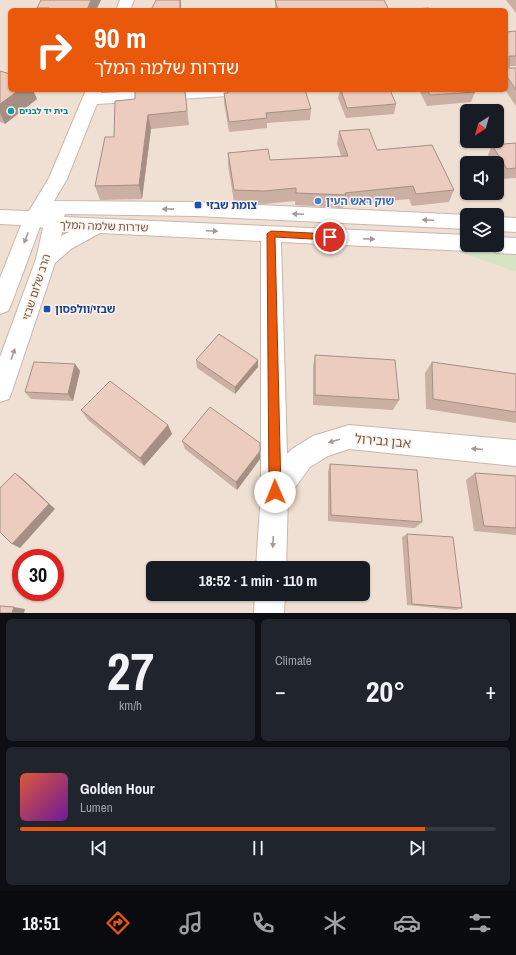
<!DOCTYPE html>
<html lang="en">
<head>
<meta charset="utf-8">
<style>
  body { margin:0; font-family:"Archivo Narrow","Noto Sans Hebrew",sans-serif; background:#20242c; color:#f1f3f6; height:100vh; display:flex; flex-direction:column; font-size:15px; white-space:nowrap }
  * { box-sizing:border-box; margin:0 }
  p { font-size:13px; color:#9ea1a6 }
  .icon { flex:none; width:22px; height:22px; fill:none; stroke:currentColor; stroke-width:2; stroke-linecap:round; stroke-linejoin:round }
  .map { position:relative; height:613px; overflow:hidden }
  .side { display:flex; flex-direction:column; gap:6px; padding:6px; background:#0d0f14; flex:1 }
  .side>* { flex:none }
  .hud { position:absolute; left:8px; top:8px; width:500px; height:84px; border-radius:6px; box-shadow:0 1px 3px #0004; background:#ea580c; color:#fff; overflow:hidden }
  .needle { width:26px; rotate:217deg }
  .buttons { position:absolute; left:460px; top:104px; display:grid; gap:8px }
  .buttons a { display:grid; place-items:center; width:44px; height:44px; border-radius:6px; background:#171b24; box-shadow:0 1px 3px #0004; font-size:20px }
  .speed { position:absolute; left:12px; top:549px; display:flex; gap:8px; font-size:20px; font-weight:700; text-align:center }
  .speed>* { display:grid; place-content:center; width:52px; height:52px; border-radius:50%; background:#171b24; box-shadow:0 1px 3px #0004; line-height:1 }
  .speed .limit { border:6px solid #d22; background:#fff; color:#111 }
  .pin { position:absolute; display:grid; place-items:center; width:34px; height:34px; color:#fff; margin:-17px; border:2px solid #fff; border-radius:50%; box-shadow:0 1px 4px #0007 }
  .me { position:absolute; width:44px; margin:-22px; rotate:359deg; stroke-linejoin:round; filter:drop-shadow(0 0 3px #0008) }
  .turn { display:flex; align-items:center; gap:14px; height:84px; padding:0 20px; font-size:18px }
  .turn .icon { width:52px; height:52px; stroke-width:2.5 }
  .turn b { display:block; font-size:28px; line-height:34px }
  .big { font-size:30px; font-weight:700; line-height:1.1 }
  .side .tile { flex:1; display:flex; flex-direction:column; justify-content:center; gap:6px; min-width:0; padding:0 14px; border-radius:6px; background:#20242c }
  .side .dial { align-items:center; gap:0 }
  .dial b { font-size:52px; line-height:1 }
  .song { display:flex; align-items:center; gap:12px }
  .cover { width:48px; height:48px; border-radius:6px; background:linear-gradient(135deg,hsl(10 70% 55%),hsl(280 70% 35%)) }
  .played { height:4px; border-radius:2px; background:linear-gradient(90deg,#ea580c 85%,#363941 85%) }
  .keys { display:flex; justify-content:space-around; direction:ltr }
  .heat { display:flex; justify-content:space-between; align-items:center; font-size:22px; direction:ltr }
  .side .tiles { flex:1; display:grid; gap:6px; grid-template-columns:1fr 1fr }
  .tile:last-child { grid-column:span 2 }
  .trip { position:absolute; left:146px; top:561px; width:224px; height:40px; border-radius:6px; background:#171b24; box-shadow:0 1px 3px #0004; font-weight:700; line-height:40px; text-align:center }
  .menu { display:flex; height:64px; justify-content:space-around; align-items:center; background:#090b0e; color:#9ea1a6 }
  .menu .icon { width:28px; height:28px }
  .menu .on { color:#ea580c }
  .menu b { font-size:18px; color:#f1f3f6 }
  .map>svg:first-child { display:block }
  .residential { fill:#f0e0d3; fill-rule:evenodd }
  .green { fill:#d5e5c4 }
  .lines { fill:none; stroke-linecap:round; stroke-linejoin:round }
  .minor-casing { stroke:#c9b6ab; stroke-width:2 }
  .minor { fill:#fff; fill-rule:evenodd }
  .wall { fill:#cbafa3 }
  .shaded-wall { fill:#a58f85 }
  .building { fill:#ecccbe; stroke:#a58f85 }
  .oneway { fill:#a99994 }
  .route { fill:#ea580c; stroke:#983908 }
  .culture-dot { fill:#0f9aa8; stroke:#fdf3e9; stroke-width:1.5 }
  .shop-dot { fill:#3f7fe0; stroke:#fdf3e9; stroke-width:1.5 }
  .transit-dot { fill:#1a4fb4; stroke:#fdf3e9; stroke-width:1.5 }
  .labels { text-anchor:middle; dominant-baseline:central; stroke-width:3; stroke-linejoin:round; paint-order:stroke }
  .far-culture-label { font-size:9px; font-weight:bold; fill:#0d838f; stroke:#fdf3e9; text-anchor:start }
  .shop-label { font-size:11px; font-weight:bold; fill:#366cbe; stroke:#fdf3e9; text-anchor:start }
  .transit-label { font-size:11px; font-weight:bold; fill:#164399; stroke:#fdf3e9; text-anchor:start }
  .street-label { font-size:11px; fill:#6f554c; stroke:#fdf3e9 }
  .near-street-label { font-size:13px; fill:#6f554c; stroke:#fdf3e9 }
</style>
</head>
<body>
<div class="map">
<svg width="516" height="613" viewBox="0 0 516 613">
  <rect width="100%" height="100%" fill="#faefe4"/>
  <path class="residential" d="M0,0H516V613H0ZM10,10H506V90H10ZM467,111H497V141H467ZM467,163H497V193H467ZM467,215H497V245H467ZM21,558H55V592H21ZM153,568H363V594H153Z"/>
  <path class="green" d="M432,242L467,245L516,246V272Z"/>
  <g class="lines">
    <g class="minor-casing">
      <g id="minor">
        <path d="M120,0H134L130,10H116Z"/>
        <path d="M86,90H102L101,93L161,90H252L250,93L244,95L97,104L67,179L54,201L196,202L468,215L467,229L196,216L65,214L64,217L467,235V245H476L474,248L467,251L281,242L287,454L292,449L313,436L349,425L516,440V466L349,449L328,456L310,467L288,497L286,568H256L261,492V241L100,233L71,249L55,263L12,391L9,399L0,402V357L36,259L43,228L40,227L11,305L8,311L0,314V278L21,225L0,224V210L29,211L49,178ZM62,232H69L61,236Z"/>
        <path d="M497,217L516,218V232L497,231Z"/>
        <path d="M497,237L516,238V254L497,253L490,250L487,245H497Z"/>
        <path d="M255,594H285L284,613H254Z"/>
      </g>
    </g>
    <use href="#minor" class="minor"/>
  </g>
  <g class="wall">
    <path d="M41,0H101L96,10H37V8Z"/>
    <path d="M275,0H384L389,10H275Z"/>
    <path d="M506,0H516V13Z"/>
    <path d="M516,31V66H509V68H516V106L505,90H506V32Z"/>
    <path d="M0,71L37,99L5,124L0,122Z"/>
    <path d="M185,90L189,125L151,129L142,199L100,200L95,186L114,137L135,99Z"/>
    <path d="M227,90H292L311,109L310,120L267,123V128L229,132L224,103V93H227Z"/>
    <path d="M340,90H390L396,104L394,114L346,118L338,98Z"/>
    <path d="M419,90H474L475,92L471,102L427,106Z"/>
    <path d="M339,131L454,190L449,202L412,206L409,199L344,205L343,208L295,205V201L264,204L234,202L228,165V153L270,160L341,156L337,144Z"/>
    <path d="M516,143V178L502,179L497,170V163H493L488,155L492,145Z"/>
    <path d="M315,355L399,400L393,410L313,405V366Z"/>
    <path d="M196,360L258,367L235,394L197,368Z"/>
    <path d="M432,362L516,374V423L426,409L425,373Z"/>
    <path d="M75,364L80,371L73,401L31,399L25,392Z"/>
    <path d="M81,410L168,425L172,434L144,466L88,420Z"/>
    <path d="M182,441L260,459L237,490L185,449Z"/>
    <path d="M330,464L422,522L415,528L328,521V472Z"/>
    <path d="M475,473L516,476V535L474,531L466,480Z"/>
    <path d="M407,534L462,608L456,610L407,605L402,537Z"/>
  </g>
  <g class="shaded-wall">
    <path d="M91,0H101L96,10H87Z"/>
    <rect x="180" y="0" width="1" height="10"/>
    <path d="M19,90H33L37,99L5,124L0,113V104Z"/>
    <path d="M148,115L151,129L142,199L139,185Z"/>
    <path d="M258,360V367L235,394V387Z"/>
    <path d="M75,364L80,371L73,401L68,394Z"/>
    <path d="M168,425L172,434L144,466L140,458Z"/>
    <path d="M260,451V459L237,490L236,482Z"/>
    <path d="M15,473L22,478L55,509L20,548L12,544Z"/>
    <path d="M14,607L25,609L24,613H12Z"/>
  </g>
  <g class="building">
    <path d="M41,0H91L87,10L82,9V10H48L49,8H37Z"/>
    <path d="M156,0H180V10H151Z"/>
    <path d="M275,0H384L389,10H278Z"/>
    <path d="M429,8L430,10H398Z"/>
    <path d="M516,31V56H509V68H516V90L506,75V32Z"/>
    <path d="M0,71L10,74V90H19L0,104Z"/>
    <path d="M135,90H185L187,111L148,115L139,185L95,186L105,137H114L115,101L135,99Z"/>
    <path d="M227,90H292L293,91L305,90L311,109L266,113L267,118L229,122L224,93H228Z"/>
    <path d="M341,90H390L396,104L347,108Z"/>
    <path d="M427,90H474L475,92L430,95Z"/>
    <path d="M369,129L377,150L432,145L454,190L416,194L413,186L345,193L346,195L296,193V188L264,191L234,190L228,153L268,149L270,160L348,156L339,131Z"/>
    <path d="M516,143V168L507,169L492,145Z"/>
    <path d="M219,334L258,360L235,387L196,360Z"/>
    <path d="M315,355L395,360L399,400L315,395Z"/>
    <path d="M34,362L75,364L68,394L25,392Z"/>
    <path d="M432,362L516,374V412L433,399Z"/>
    <path d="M110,381L168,425L140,458L81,410Z"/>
    <path d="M210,407L260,443V451L236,482L182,441Z"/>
    <path d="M330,464L417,470L422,522L331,515Z"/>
    <path d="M15,473L49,504L12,544L0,532V488Z"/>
    <path d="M475,473L516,476V528L484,526Z"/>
    <path d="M407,534L453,537L462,608L412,604Z"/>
    <path d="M0,606L14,607L12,613H0Z"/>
  </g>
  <defs><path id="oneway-solid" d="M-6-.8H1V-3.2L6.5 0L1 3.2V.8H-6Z"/></defs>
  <g class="oneway">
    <use href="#oneway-solid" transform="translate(168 209) rotate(-179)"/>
    <use href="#oneway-solid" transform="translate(298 214) rotate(-177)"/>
    <use href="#oneway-solid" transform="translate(428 220) rotate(-177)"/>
    <use href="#oneway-solid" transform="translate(212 231) rotate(3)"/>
    <use href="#oneway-solid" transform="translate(26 238) rotate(111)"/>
    <use href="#oneway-solid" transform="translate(369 239) rotate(3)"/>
    <use href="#oneway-solid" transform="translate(13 354) rotate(-71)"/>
    <use href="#oneway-solid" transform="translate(334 441) rotate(164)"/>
    <use href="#oneway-solid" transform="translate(477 449) rotate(-175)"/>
    <use href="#oneway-solid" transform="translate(273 542) rotate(93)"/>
  </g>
  <path class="route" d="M271,231L330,234L334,237L330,240L275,237L281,492L279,496L275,498L271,496L269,492L267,234Z"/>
  <circle class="culture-dot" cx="11" cy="111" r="4"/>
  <circle class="shop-dot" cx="318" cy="201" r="4"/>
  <g class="transit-dot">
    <rect x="194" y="201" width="8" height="8" rx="2"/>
    <rect x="43" y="305" width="8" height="8" rx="2"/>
  </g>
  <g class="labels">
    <g class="far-culture-label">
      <text x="19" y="111">בית יד לבנים</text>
    </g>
    <g class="shop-label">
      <text x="326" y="201">שוק ראש העין</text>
    </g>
    <g class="transit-label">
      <text x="206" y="205">צומת שבזי</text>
      <text x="55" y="309">שבזי/וולפסון</text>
    </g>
    <g class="street-label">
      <text transform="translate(104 226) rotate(2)">שדרות שלמה המלך</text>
      <text transform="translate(36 287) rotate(-72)">הרב שלום שבזי</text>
    </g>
    <g class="near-street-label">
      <text transform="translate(383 441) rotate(5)">אבן גבירול</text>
    </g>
  </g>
</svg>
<div class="buttons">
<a><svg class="needle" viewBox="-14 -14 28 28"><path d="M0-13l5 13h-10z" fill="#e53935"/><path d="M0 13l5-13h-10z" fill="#9ea1a6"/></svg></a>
<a><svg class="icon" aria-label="sound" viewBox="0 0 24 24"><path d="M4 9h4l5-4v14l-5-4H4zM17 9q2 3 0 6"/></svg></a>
<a><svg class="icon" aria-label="layers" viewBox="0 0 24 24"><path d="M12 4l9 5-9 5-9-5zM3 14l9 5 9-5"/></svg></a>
</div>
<div class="speed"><div class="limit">30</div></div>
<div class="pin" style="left:330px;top:237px;background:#d93025"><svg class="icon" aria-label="arrive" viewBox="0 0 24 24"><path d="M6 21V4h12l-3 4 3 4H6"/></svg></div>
<svg class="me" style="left:275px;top:492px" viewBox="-20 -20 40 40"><circle r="19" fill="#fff"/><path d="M0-13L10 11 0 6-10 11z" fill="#ea580c"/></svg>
<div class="trip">18:52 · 1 min · 110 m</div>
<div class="hud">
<div class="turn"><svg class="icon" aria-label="right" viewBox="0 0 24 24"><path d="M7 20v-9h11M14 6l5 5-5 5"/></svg><div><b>90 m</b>שדרות שלמה המלך</div></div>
</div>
</div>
<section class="side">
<div class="tiles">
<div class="tile dial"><b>27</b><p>km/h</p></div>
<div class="tile"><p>Climate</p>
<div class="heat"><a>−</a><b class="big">20°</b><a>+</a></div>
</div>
<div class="tile">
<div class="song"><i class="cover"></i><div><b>Golden Hour</b><p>Lumen</p></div></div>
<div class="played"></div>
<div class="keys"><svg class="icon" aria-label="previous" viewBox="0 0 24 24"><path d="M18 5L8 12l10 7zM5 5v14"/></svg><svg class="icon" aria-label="pause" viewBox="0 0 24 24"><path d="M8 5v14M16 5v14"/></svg><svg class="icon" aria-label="next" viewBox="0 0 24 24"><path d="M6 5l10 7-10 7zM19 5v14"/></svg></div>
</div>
</div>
</section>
<nav class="menu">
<b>18:51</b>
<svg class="icon on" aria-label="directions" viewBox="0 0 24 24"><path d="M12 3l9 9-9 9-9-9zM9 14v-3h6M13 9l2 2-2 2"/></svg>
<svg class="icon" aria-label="music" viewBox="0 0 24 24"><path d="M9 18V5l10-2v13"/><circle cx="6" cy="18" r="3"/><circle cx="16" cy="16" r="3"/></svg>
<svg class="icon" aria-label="phone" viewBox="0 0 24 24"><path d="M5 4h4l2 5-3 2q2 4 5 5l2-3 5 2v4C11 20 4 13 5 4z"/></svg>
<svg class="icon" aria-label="climate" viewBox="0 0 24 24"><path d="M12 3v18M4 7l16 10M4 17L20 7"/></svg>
<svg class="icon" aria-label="car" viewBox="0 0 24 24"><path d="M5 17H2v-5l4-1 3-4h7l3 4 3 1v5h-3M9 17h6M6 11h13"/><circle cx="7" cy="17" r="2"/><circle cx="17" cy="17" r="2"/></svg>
<svg class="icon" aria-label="filters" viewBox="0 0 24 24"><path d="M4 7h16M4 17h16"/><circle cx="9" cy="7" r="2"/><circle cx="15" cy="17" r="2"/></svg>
</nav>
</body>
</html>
